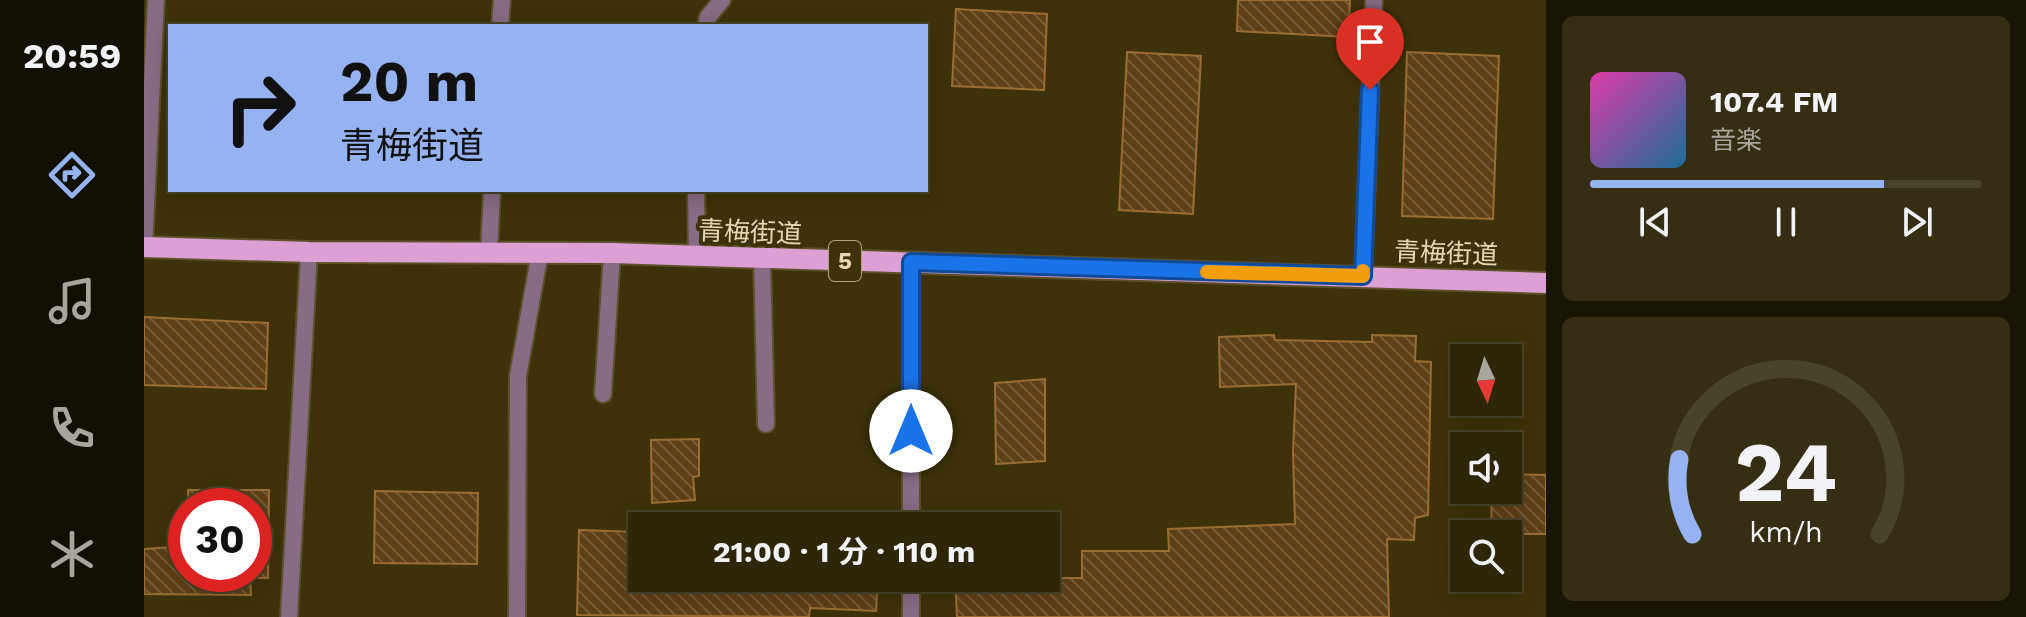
<!DOCTYPE html>
<html lang="ja">
<head>
<meta charset="utf-8">
<style>
  body { margin:0; font-family:"Work Sans","Noto Sans JP",sans-serif; background:#362e12; color:#f1f3f6; height:100vh; display:flex; flex-direction:column; font-size:30px; white-space:nowrap }
  * { box-sizing:border-box; margin:0 }
  p { font-size:26px; color:#a7a59c }
  .icon { flex:none; width:44px; height:44px; fill:none; stroke:currentColor; stroke-width:2; stroke-linecap:round; stroke-linejoin:round }
  .map { position:relative; flex:1; overflow:hidden }
  .sheet { display:flex; flex-direction:column; gap:16px; padding:16px; background:#191504; width:480px }
  .sheet>* { flex:none }
  .banner { position:absolute; left:24px; top:24px; width:760px; height:168px; border-radius:0px; box-shadow:0 4px 20px #0003,0 0 0 2px #494329; background:#95b2f1; color:#111; overflow:hidden }
  .needle { width:52px; rotate:176deg }
  .buttons { position:absolute; left:1306px; top:344px; display:grid; gap:16px }
  .buttons a { display:grid; place-items:center; width:72px; height:72px; border-radius:0px; background:#2e2608; box-shadow:0 4px 20px #0003,0 0 0 2px #494329; font-size:40px }
  .speed { position:absolute; left:24px; top:488px; display:flex; gap:16px; font-size:40px; font-weight:700; text-align:center }
  .speed>* { display:grid; place-content:center; width:104px; height:104px; border-radius:50%; background:#2e2608; box-shadow:0 4px 20px #0003,0 0 0 2px #494329; line-height:1 }
  .speed .limit { border:12px solid #d22; background:#fff; color:#111 }
  .pin { position:absolute; display:grid; place-items:center; width:68px; height:68px; color:#fff; margin:-82px -34px; border-radius:50% 50% 50% 0; rotate:-45deg; box-shadow:0 0 8px #0007 }
  .pin .icon { rotate:45deg }
  .me { position:absolute; width:88px; margin:-44px; rotate:0deg; stroke-linejoin:round; filter:drop-shadow(0 0 6px #0008) }
  .turn { display:flex; align-items:center; gap:28px; height:168px; padding:0 40px; font-size:36px }
  .turn .icon { width:104px; height:104px; stroke-width:2.5 }
  .turn b { display:block; font-size:56px; line-height:68px }
  .sheet .card { flex:1; display:flex; flex-direction:column; justify-content:center; gap:12px; min-width:0; padding:0 28px; border-radius:12px; background:#362e12 }
  .sheet .dial { align-items:center; gap:0 }
  .dial svg { height:208px; overflow:visible; fill:none; stroke:#494329; stroke-width:7; stroke-linecap:round; text-anchor:middle }
  .dial text { fill:#f1f3f6; stroke:none }
  .song { display:flex; align-items:center; gap:24px }
  .cover { width:96px; height:96px; border-radius:12px; background:linear-gradient(135deg,hsl(320 70% 55%),hsl(200 70% 35%)) }
  .played { height:8px; border-radius:4px; background:linear-gradient(90deg,#95b2f1 75%,#494329 75%) }
  .keys { display:flex; justify-content:space-around; direction:ltr }
  .trip { position:absolute; left:484px; top:512px; width:432px; height:80px; border-radius:0px; background:#2e2608; box-shadow:0 4px 20px #0003,0 0 0 2px #494329; font-weight:700; line-height:80px; text-align:center }
  main { display:flex; flex:1; min-height:0 }
  .tabs { display:flex; flex-direction:column; width:144px; justify-content:space-around; align-items:center; background:#120f03; color:#a7a59c }
  .tabs .icon { width:56px; height:56px }
  .tabs .selected { color:#95b2f1 }
  .tabs b { font-size:36px; color:#f1f3f6 }
  .map>svg:first-child { display:block }
  .building { fill:url(#building-back-hatch); stroke:#9b6d31; stroke-width:2 }
  .lines { fill:none; stroke-linecap:round; stroke-linejoin:round }
  .service-casing { stroke:#5c5029; stroke-width:20 }
  .minor-casing { stroke:#5c5029; stroke-width:20 }
  .primary-casing { stroke:#5c5029; stroke-width:24 }
  .service { stroke:#886b84; stroke-width:16 }
  .minor { stroke:#886b84; stroke-width:16 }
  .primary { stroke:#dca0d5; stroke-width:20 }
  .route-casing { stroke:#114b97; stroke-width:20 }
  .route { stroke:#1a73e8; stroke-width:14 }
  .slow { stroke:#f59e0b; stroke-width:14 }
  .labels { text-anchor:middle; dominant-baseline:central; stroke-width:8; stroke-linejoin:round; paint-order:stroke }
  .shield { fill:#3e320a; stroke:#b2a682; stroke-width:2 }
  .shield-label { font-size:24px; font-weight:bold; fill:#e4d7b5 }
  .street-label { font-size:26px; fill:#e4d7b5; stroke:#3e320a }
</style>
</head>
<body>
<main>
<nav class="tabs">
<b>20:59</b>
<svg class="icon selected" aria-label="directions" viewBox="0 0 24 24"><path d="M12 3l9 9-9 9-9-9zM9 14v-3h6M13 9l2 2-2 2"/></svg>
<svg class="icon" aria-label="music" viewBox="0 0 24 24"><path d="M9 18V5l10-2v13"/><circle cx="6" cy="18" r="3"/><circle cx="16" cy="16" r="3"/></svg>
<svg class="icon" aria-label="phone" viewBox="0 0 24 24"><path d="M5 4h4l2 5-3 2q2 4 5 5l2-3 5 2v4C11 20 4 13 5 4z"/></svg>
<svg class="icon" aria-label="climate" viewBox="0 0 24 24"><path d="M12 3v18M4 7l16 10M4 17L20 7"/></svg>
</nav>
<div class="map">
<svg width="1402" height="617" viewBox="0 0 1402 617">
  <defs>
    <pattern id="building-back-hatch" width="6" height="6" patternUnits="userSpaceOnUse" patternTransform="scale(2)"><rect width="6" height="6" fill="#5e4017"/><path d="M-1 5l2 2M0 0l6 6M5-1l2 2" fill="none" stroke="#755b36"/></pattern>
  </defs>
  <rect width="100%" height="100%" fill="#3e320a"/>
  <g class="building">
    <path d="M1094,0H1206L1204,37L1093,31Z"/>
    <path d="M812,9L903,14L900,90L808,86Z"/>
    <path d="M983,52L1057,56L1049,214L975,210Z"/>
    <path d="M1263,52L1355,56L1349,219L1258,216Z"/>
    <path d="M0,317L124,323L122,389L0,385Z"/>
    <path d="M1130,335L1131,340L1228,342V335L1272,336L1271,361L1287,362L1284,515L1271,518L1270,540L1243,539L1245,617H813L811,578H938V551H1025L1024,529L1151,524L1149,453L1152,384L1076,387L1075,337Z"/>
    <path d="M901,379V461L852,464L851,383Z"/>
    <path d="M555,439V476L549,477L551,500L508,503L507,440Z"/>
    <path d="M1364,474L1402,475V534H1347L1348,490H1364Z"/>
    <path d="M44,490H125L124,578H106L107,595L0,594V549L42,546V574H110V506H44Z"/>
    <path d="M231,491L334,493L333,564L230,563Z"/>
    <path d="M639,512L736,516V526H639Z"/>
    <path d="M435,530L498,532V578H734L732,611L666,608L665,617L433,615Z"/>
  </g>
  <g class="lines">
    <g class="service-casing">
      <g id="service">
        <path d="M562,26L564,17L578,0"/>
        <path d="M552,190L553,256"/>
        <path d="M618,258L622,424"/>
        <path d="M459,394L468,253"/>
      </g>
    </g>
    <g class="minor-casing">
      <g id="minor">
        <path d="M356,26L358,0"/>
        <path d="M0,247L12,0"/>
        <path d="M345,252L348,190"/>
        <path d="M767,262V526"/>
        <path d="M1219,276L1230,0"/>
        <path d="M145,617L165,252"/>
        <path d="M373,617L374,376L396,252"/>
        <path d="M767,617V578"/>
      </g>
    </g>
    <g class="primary-casing">
      <path id="primary" d="M0,247L165,252L468,253L1402,283"/>
    </g>
    <use href="#service" class="service"/>
    <use href="#minor" class="minor"/>
    <use href="#primary" class="primary"/>
  </g>
  <g class="lines">
    <g class="route-casing">
      <path id="route" d="M767,431V262L1219,276L1226,90"/>
    </g>
    <use href="#route" class="route"/>
    <path class="slow" d="M1063,272L1219,276V271"/>
  </g>
  <g class="labels">
    <rect class="shield" x="685" y="241" width="32" height="40" rx="6"/>
    <g class="shield-label">
      <text x="701" y="261">5</text>
    </g>
    <g class="street-label">
      <text transform="translate(606 232) rotate(2)">青梅街道</text>
      <text transform="translate(1302 253) rotate(2)">青梅街道</text>
    </g>
  </g>
</svg>
<div class="buttons">
<a><svg class="needle" viewBox="-14 -14 28 28"><path d="M0-13l5 13h-10z" fill="#e53935"/><path d="M0 13l5-13h-10z" fill="#a7a59c"/></svg></a>
<a><svg class="icon" aria-label="sound" viewBox="0 0 24 24"><path d="M4 9h4l5-4v14l-5-4H4zM17 9q2 3 0 6"/></svg></a>
<a><svg class="icon" aria-label="search" viewBox="0 0 24 24"><circle cx="10" cy="10" r="6"/><path d="M15 15l6 6"/></svg></a>
</div>
<div class="speed"><div class="limit">30</div></div>
<div class="pin" style="left:1226px;top:90px;background:#d93025"><svg class="icon" aria-label="arrive" viewBox="0 0 24 24"><path d="M6 21V4h12l-3 4 3 4H6"/></svg></div>
<svg class="me" style="left:767px;top:431px" viewBox="-20 -20 40 40"><circle r="19" fill="#fff"/><path d="M0-13L10 11 0 6-10 11z" fill="#1a73e8"/></svg>
<div class="trip">21:00 · 1 分 · 110 m</div>
<div class="banner">
<div class="turn"><svg class="icon" aria-label="right" viewBox="0 0 24 24"><path d="M7 20v-9h11M14 6l5 5-5 5"/></svg><div><b>20 m</b>青梅街道</div></div>
</div>
</div>
<section class="sheet">
<div class="card">
<div class="song"><i class="cover"></i><div><b>107.4 FM</b><p>音楽</p></div></div>
<div class="played"></div>
<div class="keys"><svg class="icon" aria-label="previous" viewBox="0 0 24 24"><path d="M18 5L8 12l10 7zM5 5v14"/></svg><svg class="icon" aria-label="pause" viewBox="0 0 24 24"><path d="M8 5v14M16 5v14"/></svg><svg class="icon" aria-label="next" viewBox="0 0 24 24"><path d="M6 5l10 7-10 7zM19 5v14"/></svg></div>
</div>
<div class="card dial"><svg viewBox="0 0 100 80">
<path d="M14 69A42 42 0 1 1 86 69"/>
<path d="M14 69A42 42 0 0 1 9 40" stroke="#95b2f1"/>
<text x="50" y="56" font-size="32" font-weight="700">24</text>
<text x="50" y="72" font-size="11">km/h</text>
</svg></div>
</section>
</main>
</body>
</html>
